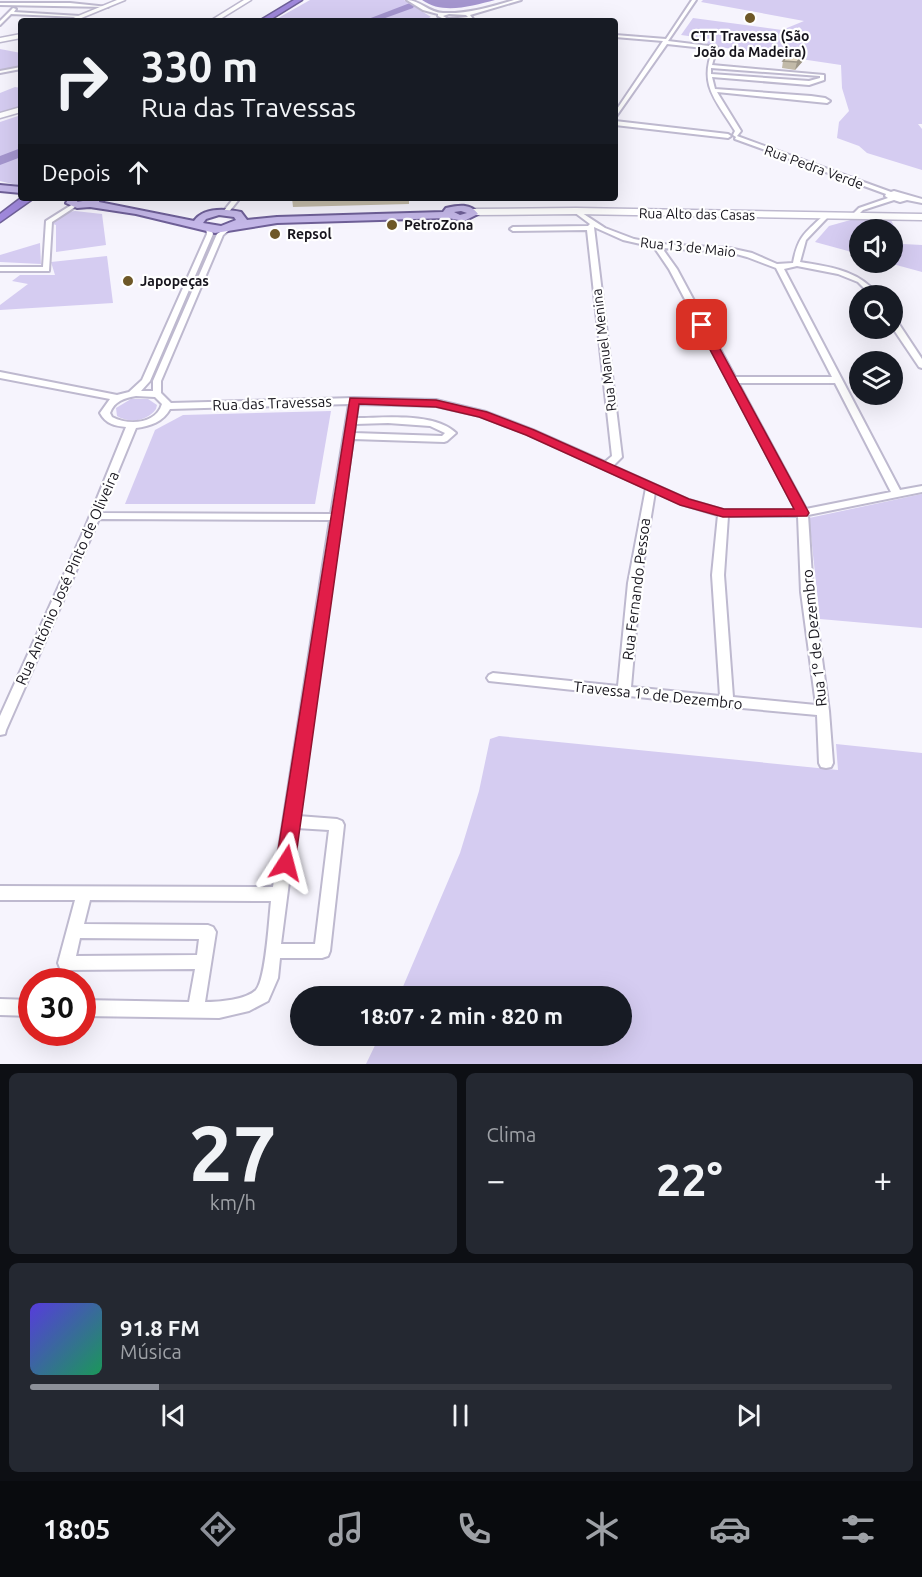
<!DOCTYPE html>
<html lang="pt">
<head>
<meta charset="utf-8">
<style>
  body { margin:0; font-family:Ubuntu,sans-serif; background:#242831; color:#f1f3f6; height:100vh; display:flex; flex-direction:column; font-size:22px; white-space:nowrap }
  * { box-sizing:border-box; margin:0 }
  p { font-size:20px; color:#9ea1a6 }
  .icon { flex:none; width:33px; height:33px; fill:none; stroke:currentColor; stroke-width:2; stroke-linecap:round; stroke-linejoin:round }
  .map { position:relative; height:1064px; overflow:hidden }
  .side { display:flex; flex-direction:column; gap:9px; padding:9px; background:#0d0f14; flex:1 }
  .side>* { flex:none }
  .banner { position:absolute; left:18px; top:18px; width:600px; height:183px; border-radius:6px; box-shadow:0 6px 24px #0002; background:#171b24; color:#f1f3f6; overflow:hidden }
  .fabs { position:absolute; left:849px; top:219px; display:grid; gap:12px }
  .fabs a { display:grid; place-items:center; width:54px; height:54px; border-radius:50%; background:#171b24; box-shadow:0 6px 24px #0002; font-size:30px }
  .speed { position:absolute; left:18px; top:968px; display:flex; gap:12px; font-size:30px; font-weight:700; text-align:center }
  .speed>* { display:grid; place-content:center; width:78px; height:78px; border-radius:50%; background:#171b24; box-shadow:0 6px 24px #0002; line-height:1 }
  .speed .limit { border:9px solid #d22; background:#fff; color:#111 }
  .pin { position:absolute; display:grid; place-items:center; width:51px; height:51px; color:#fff; margin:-26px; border-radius:12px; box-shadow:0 3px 9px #0006 }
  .me { position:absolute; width:66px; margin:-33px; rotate:9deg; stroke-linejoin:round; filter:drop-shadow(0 0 4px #0008) }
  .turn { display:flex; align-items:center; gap:21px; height:126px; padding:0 24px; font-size:27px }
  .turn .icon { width:78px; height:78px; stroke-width:2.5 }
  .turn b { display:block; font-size:42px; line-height:51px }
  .then { display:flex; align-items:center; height:57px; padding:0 24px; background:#0003; gap:12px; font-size:22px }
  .big { font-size:45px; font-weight:700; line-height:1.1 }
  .side .widget { flex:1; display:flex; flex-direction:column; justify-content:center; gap:9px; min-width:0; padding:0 21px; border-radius:9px; background:#242831 }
  .side .dial { align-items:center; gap:0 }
  .dial b { font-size:78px; line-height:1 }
  .song { display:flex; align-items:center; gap:18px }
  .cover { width:72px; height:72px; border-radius:9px; background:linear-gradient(135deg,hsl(250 70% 55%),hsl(150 70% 35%)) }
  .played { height:6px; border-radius:3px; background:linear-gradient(90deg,#8c9099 15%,#363941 15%) }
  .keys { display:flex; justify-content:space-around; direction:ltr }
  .heat { display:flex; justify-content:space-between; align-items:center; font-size:33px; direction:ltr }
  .side .tiles { flex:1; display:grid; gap:9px; grid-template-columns:1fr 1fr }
  .widget:last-child { grid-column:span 2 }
  .trip { position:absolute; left:290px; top:986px; width:342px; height:60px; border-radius:30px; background:#171b24; box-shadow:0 6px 24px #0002; font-weight:700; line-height:60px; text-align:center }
  .menu { display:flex; height:96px; justify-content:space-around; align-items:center; background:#090b0e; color:#9ea1a6 }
  .menu .icon { width:42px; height:42px }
  .menu .active { color:#8c9099 }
  .menu b { font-size:27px; color:#f1f3f6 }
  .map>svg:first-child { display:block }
  .green { fill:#d5ccf1 }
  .water { fill:#a495ce }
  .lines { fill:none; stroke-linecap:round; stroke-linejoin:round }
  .river { fill:#a495ce; fill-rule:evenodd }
  .street-casing { stroke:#beb9cf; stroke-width:4 }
  .secondary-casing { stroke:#beb9cf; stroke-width:3 }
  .primary-casing { stroke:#6f6098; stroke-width:4 }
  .highway-casing { stroke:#6f6098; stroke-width:3 }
  .street { fill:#fff; fill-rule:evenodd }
  .secondary { fill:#fff; fill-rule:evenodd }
  .primary { fill:#c5b8e9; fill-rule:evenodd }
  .highway { fill:#9f88db; fill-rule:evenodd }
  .wall { fill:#c2baa8 }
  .shaded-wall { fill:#9e9788 }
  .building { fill:#e2d8c3; stroke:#9e9788; stroke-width:1.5 }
  .route { fill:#e11d48; stroke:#92132f; stroke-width:1.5 }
  .poi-dot { fill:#6e5828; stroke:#fff; stroke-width:2 }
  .labels { text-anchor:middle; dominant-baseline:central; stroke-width:4.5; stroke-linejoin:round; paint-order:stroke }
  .far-poi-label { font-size:14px; font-weight:bold; fill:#17151d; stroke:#fff; text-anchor:start }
  .far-street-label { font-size:14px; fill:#17151d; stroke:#fff }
  .street-label { font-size:15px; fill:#17151d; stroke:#fff }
</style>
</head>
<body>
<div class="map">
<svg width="922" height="1064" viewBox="0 0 922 1064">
  <rect width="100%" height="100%" fill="#f6f4fd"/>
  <g class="green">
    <path d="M310,0H404L431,17L422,21H273Z"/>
    <path d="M703,0H922V124H918L922,129V170L867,153L859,146L837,138L839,122L849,111L842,88L841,65L706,45L710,39L681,35L693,18L782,30L804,21L701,2Z"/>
    <path d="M0,49L21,53V67L0,71Z"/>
    <path d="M15,87L21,88V107L0,114V93Z"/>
    <path d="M21,115V186L0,181V122Z"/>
    <path d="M75,211L102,214L106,245L56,252V225L53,224L68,212Z"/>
    <path d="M854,219L891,220L903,244L922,245V272L889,263L892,262V230H860L859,254L815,242L829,226Z"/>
    <path d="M40,243L41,264L0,262V255Z"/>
    <path d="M107,256L113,303L0,310V305L28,284L12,281L20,275H55L51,262Z"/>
    <path d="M131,399H148L157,405L156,409C147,421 130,424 117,416L116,408Z"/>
    <path d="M331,411L315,504H125L155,430L183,415Z"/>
    <path d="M922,494V628L820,619L809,518Z"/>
    <path d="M499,736L838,770L836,744L922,753V1064H366L380,1035H621V996H399L460,853L479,791L490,739Z"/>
  </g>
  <path class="water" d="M422,0H495C471,6 443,15 422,0Z"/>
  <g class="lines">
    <g class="river">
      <path d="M410,3L414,6L413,8L377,21H363Z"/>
      <path d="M21,148V157L0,165V156Z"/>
    </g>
    <g class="street-casing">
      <g id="street">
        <path d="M407,0C419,0 430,13 443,13C468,14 490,7 514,0H521L470,15L473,19C460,21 449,23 438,16V14L423,10ZM449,14L466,15L468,17L448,19L443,16Z"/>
        <path d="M692,0H696L668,41L717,47L712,65L824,75V80L809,85L712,77L715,89L811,96L825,98L830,101L827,103L717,92L741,131L737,136L891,192L894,191L922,199V203L907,200L900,202L894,200L863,210L855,218H851V216L859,208L888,198L885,196L886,194L735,139L736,137L733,135L735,131C717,101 698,86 713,49L667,44L615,118V112L663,41L615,37V35L666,39ZM711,68L820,76V78L809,81L711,74Z"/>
        <path d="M0,3H70L108,7L0,5Z"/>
        <path d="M13,8L16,9L14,12L80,16L78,17L11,14L0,25V21Z"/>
        <path d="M21,67V69L0,73V71Z"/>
        <path d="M615,121L728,134L731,136L728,138L615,125Z"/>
        <path d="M234,198H240L228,213H224L223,212Z"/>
        <path d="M73,204L78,205L52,222L49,271H0V267H43L46,221Z"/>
        <path d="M576,209L605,228L634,239L660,244L729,248L752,253L777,264L793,263C798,236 805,233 824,215H828V217L806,240L800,262C830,267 859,270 879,296H872L858,282L838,274L797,266L784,269L900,490L922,486V492L808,515L813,592L829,711L833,763L831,767L826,768L821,767L819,763L817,715L731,707L727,708L722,706L489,681L487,678L489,675L493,673L618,686L628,583L646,488L527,434L480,416L436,406L358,404L356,418C384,418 434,412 456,433L447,441L444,442L353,439L298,816L337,819L342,821L344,825L330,951L328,956L322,958H280L278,978L268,1001L249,1011L219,1018L82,1016V1000L189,1002L195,969L66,970L60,968L58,963L75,900H0V886L273,887L330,520L99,519L6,730L5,734L0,735V716L85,528L126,427C115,426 106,424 100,413L110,399L0,378V372L117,395L129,392L142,380L207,234L206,229L211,228L213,234L150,381L141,391H153V381L217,234L229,226L232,228L223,235L161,381V393L171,403L354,398L436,400L486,412L533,430L605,462L612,456L587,230L513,231L510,229L513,227L588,226L590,224L574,212V210ZM594,227L623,240L654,247L669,269L796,510H723L689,500L613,466L622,457ZM662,248L729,252L747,257L776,268L832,377H735L677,269ZM738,383H835L891,492L806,509ZM136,396L155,397L162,404C156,424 129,426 112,417L110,413C114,401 125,398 136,396ZM349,404L331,514L101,513L136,428C150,426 163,422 170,409ZM388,423L430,426L445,433L442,436L354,433L355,424ZM655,492L681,504L718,515L712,575L720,696L631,687L640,583ZM728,516H798L801,592L816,705L733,697L724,575ZM296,828L329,830L315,944H281ZM90,900L271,901C269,918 266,979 256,990C246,1000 219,1002 205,1002L216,932L213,927L208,925L84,924ZM80,938L199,939L197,955L76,956Z"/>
        <path d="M892,318H895L922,359V368L919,367L892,327Z"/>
        <path d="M0,999L32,1000V1016L0,1015Z"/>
      </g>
    </g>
    <g class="secondary-casing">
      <g id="secondary">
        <path d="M117,0H125L74,21H66Z"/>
        <path d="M244,0H251L217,21H210Z"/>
        <path d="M21,34V38L0,42V38Z"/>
        <path d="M21,107V112L0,118V113Z"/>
        <path d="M576,208L922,214V220L576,214L472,215L467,212L472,209Z"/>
      </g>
    </g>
    <g class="primary-casing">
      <g id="primary">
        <path d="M0,185L21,187V193L0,191Z"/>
        <path d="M69,198H79L77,202L100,198L99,202L194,221C204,207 226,209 241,212L247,220L277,217L443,212L446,208C458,205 471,203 478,214L464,221L448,218L277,223L215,233L136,214L90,207L77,208L66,203ZM461,211L467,213L460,215L454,212ZM219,215L234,217L236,220L221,226L203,223L206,219Z"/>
      </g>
    </g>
    <g class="highway-casing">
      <g id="highway">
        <path d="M294,0H302L268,21H259Z"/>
        <path d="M21,198H34L0,222V214Z"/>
      </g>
    </g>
    <use href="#street" class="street"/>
    <use href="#secondary" class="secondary"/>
    <use href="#primary" class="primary"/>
    <use href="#highway" class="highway"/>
  </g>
  <g class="wall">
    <path d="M783,61H803L795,70L782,68Z"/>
    <path d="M292,198H409V204L293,207Z"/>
  </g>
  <path class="shaded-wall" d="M804,54L803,61L795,70L797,62Z"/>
  <path class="building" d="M791,52L804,54L797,62L783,61Z"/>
  <path class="route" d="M702,322L707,325L809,513L807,516L723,517L680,505L526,435L479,417L436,407L359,404L295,863L292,869L286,871L279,869L276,863L350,398L436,400L487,412L534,430L689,499L724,509H794L697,325Z"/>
  <g class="poi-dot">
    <circle cx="750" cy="18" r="6"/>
    <circle cx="392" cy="225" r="6"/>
    <circle cx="275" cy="234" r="6"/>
    <circle cx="128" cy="281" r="6"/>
  </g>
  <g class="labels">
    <g class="far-poi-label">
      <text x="750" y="36" text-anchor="middle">CTT Travessa (São<tspan x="750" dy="16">João da Madeira)</tspan></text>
      <text x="404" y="225">PetroZona</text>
      <text x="287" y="234">Repsol</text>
      <text x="140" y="281">Japopeças</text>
    </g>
    <g class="far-street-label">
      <text transform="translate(814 167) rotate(20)">Rua Pedra Verde</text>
      <text transform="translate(697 214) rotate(1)">Rua Alto das Casas</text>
      <text transform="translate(688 247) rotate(6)">Rua 13 de Maio</text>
      <text transform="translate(604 350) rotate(-97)">Rua Manuel Menina</text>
    </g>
    <g class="street-label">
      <text transform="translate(272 403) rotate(-2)">Rua das Travessas</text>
      <text transform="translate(67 578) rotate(-66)">Rua António José Pinto de Oliveira</text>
      <text transform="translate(636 589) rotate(-83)">Rua Fernando Pessoa</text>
      <text transform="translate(814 638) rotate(-96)">Rua 1º de Dezembro</text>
      <text transform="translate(658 695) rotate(6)">Travessa 1º de Dezembro</text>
    </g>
  </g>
</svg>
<div class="fabs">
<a><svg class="icon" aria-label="sound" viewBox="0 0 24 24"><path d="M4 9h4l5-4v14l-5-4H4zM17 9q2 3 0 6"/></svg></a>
<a><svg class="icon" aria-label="search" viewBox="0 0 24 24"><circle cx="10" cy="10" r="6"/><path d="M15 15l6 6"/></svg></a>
<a><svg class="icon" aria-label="layers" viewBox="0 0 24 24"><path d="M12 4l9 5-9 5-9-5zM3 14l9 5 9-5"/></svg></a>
</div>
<div class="speed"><div class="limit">30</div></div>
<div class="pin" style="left:702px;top:325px;background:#d93025"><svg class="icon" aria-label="arrive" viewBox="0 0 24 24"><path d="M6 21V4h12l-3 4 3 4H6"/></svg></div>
<svg class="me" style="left:286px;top:863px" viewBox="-20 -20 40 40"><path d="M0-17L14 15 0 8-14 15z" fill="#e11d48" stroke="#fff" stroke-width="4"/></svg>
<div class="trip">18:07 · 2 min · 820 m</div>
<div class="banner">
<div class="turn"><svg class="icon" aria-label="right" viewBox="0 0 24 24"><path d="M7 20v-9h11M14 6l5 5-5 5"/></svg><div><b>330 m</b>Rua das Travessas</div></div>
<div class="then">Depois<svg class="icon" aria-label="ahead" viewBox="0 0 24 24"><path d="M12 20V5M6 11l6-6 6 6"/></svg></div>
</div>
</div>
<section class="side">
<div class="tiles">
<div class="widget dial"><b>27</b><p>km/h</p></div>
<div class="widget"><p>Clima</p>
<div class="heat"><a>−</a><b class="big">22°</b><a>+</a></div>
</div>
<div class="widget">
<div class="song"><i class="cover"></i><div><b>91.8 FM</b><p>Música</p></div></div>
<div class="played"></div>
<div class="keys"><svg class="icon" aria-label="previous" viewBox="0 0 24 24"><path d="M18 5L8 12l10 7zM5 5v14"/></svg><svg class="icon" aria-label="pause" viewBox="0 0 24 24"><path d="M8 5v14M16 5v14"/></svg><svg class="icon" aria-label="next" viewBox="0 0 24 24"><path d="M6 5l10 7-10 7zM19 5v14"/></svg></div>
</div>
</div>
</section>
<nav class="menu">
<b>18:05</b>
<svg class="icon active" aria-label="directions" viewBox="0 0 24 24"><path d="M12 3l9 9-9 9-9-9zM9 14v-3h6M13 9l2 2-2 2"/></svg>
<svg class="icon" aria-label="music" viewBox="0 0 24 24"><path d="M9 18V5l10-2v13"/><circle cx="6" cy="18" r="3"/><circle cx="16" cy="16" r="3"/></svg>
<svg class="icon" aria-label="phone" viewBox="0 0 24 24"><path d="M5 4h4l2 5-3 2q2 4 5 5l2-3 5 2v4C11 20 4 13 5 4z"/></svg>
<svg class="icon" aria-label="climate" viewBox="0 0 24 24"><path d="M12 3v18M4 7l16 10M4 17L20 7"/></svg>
<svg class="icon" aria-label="car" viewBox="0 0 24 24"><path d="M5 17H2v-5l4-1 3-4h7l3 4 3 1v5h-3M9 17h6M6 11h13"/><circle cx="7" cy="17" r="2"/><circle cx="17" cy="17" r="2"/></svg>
<svg class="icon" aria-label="filters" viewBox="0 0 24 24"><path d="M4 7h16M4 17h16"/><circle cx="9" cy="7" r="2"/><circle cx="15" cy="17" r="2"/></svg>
</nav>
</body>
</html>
